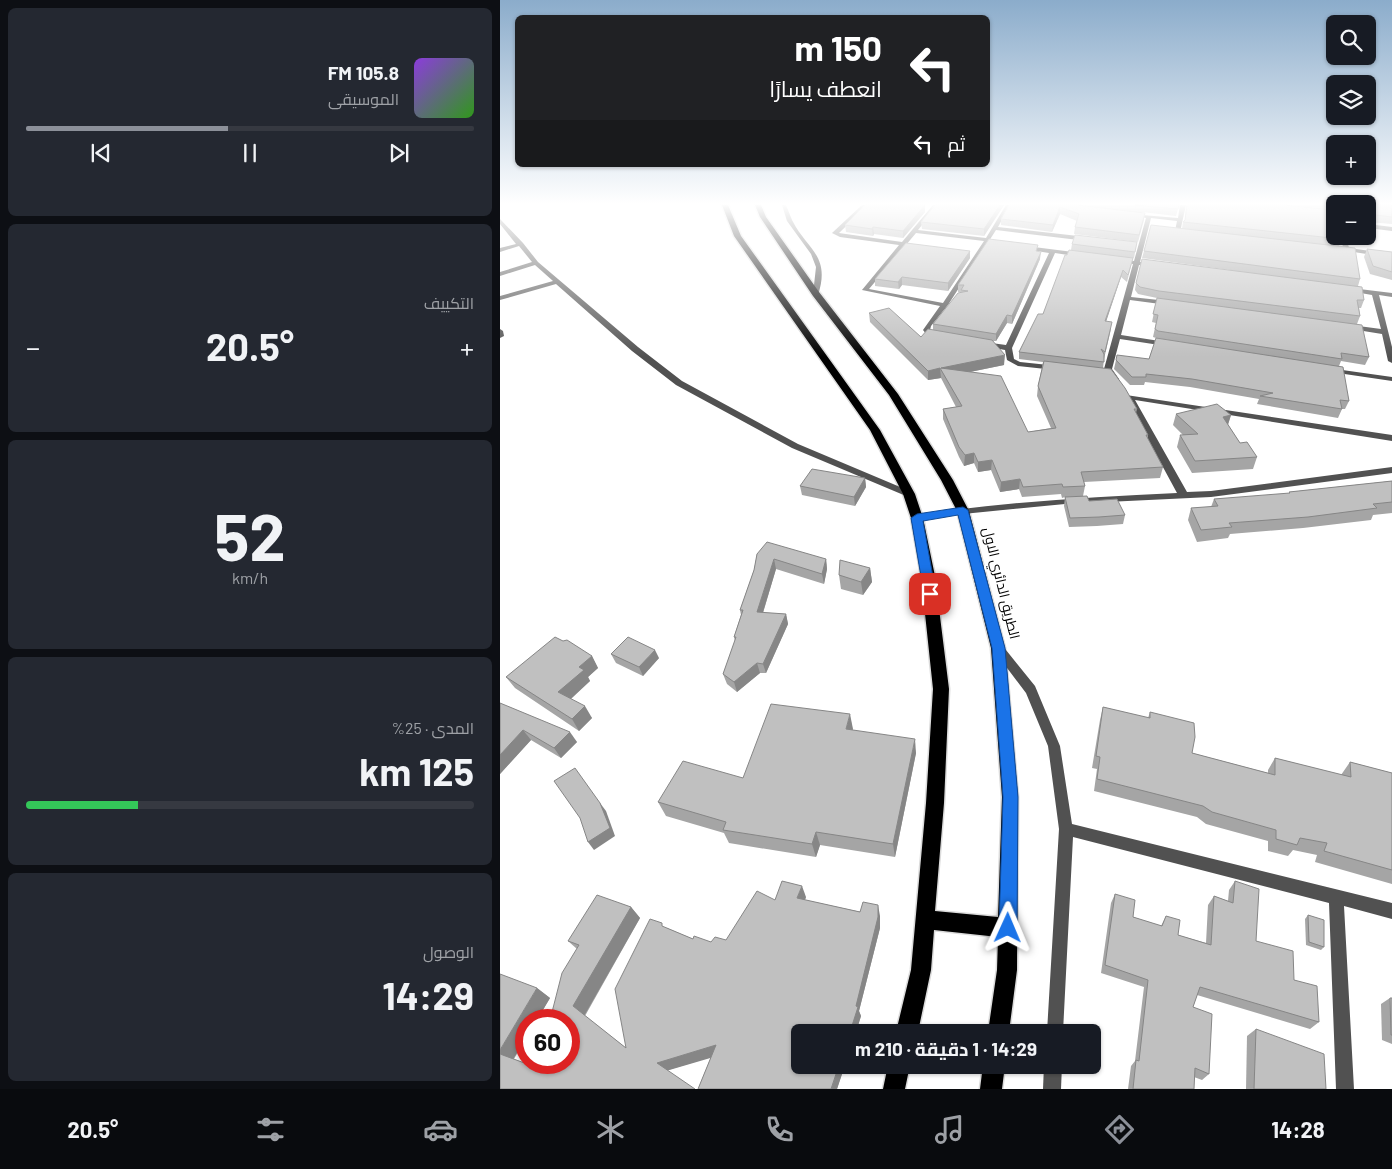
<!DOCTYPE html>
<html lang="ar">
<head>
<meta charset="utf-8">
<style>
  body { margin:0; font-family:Barlow,Cairo,sans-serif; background:#242831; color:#f1f3f6; direction:rtl; height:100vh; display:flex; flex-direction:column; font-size:19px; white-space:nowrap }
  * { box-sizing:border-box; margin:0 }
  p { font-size:16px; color:#9ea1a6 }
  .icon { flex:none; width:28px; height:28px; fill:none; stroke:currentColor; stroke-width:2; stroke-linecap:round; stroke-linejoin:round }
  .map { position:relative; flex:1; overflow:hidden; direction:ltr }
  .sheet { display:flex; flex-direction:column; gap:8px; padding:8px; background:#0d0f14; width:500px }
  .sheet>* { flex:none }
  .top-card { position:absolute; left:15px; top:15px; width:475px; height:152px; border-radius:8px; box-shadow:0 1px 4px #0004; direction:rtl; background:#202124; color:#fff; overflow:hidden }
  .buttons { position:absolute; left:826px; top:15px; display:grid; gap:10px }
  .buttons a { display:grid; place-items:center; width:50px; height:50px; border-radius:8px; background:#171b24; box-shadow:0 1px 4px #0004; font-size:25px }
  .speed { position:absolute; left:15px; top:1009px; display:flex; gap:10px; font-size:25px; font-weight:700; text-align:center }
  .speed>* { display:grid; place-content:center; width:65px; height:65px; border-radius:50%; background:#171b24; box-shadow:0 1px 4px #0004; line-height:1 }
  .speed .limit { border:8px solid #d22; background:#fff; color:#111 }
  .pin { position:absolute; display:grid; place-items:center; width:42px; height:42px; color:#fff; margin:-21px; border-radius:10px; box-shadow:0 2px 8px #0006 }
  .me { position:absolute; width:55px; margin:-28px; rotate:1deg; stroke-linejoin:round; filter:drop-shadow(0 0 4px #0008) }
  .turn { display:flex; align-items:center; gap:18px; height:105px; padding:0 25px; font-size:22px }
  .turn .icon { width:65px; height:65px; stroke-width:2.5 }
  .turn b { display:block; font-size:35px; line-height:42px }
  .then { display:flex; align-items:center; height:48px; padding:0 25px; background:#0003; gap:10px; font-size:19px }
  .big { font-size:38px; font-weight:700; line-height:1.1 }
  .sheet .tile { flex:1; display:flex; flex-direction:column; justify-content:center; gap:8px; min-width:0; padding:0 18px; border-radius:8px; background:#242831 }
  .sheet .dial { align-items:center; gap:0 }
  .dial b { font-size:65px; line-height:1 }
  .song { display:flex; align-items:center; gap:15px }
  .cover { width:60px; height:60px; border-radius:8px; background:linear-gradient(135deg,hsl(270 70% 55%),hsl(110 70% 35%)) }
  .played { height:5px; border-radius:2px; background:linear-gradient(90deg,#8c9099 45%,#363941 45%) }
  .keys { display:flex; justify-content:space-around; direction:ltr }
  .heat { display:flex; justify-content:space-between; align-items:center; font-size:28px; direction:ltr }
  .charge { height:8px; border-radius:4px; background:linear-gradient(90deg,#34c759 25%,#363941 0) }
  .trip { position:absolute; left:291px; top:1024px; width:310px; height:50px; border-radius:8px; background:#171b24; box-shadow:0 1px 4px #0004; font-weight:700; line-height:50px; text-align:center; direction:rtl }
  .tab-bar { display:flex; height:80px; justify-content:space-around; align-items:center; background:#090b0e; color:#9ea1a6 }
  .tab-bar .icon { width:35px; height:35px }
  .tab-bar .selected { color:#8c9099 }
  .tab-bar b { font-size:22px; color:#f1f3f6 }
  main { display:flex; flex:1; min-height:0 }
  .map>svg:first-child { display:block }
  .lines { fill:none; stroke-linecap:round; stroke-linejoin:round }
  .primary-casing { stroke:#dbdbdb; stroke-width:3 }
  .minor { fill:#515151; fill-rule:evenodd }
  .primary { fill:#000; fill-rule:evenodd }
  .wall { fill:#a5a5a5 }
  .shaded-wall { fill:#868686 }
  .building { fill:#c0c0c0; stroke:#868686 }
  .route { fill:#1a73e8; stroke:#114b97 }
  .labels { text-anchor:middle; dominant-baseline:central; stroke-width:4; stroke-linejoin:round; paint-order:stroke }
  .street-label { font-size:14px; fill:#000; stroke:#fff }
</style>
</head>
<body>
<main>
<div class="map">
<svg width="892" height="1089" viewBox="0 0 892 1089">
  <rect width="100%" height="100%" fill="#fff"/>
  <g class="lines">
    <g class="primary-casing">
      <g id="primary">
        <path d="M222,205H228L241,236L380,430L415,494L423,518L435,576L449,689L444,803L435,911L498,917L502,797L491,648L457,511L441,480L389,395L313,296L260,217L255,205H261L266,217L319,292L398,394L453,480L469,511L505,648L518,797L517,970L509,1032H488L497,970L498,937L434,930L431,970L418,1032H396L411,970L426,803L433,689L421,576L411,518L403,494L370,430L234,236Z"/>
        <path d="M388,1065H410L405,1089H383Z"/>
        <path d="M483,1065H505L502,1089H480Z"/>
      </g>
    </g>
    <g class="minor">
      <path d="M282,205H286C288,210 290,215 292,220C307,250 331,255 318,295L313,294L316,267L311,254L287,221Z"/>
      <path d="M362,205H368L339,233L402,242L433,205H438L418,230L486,238L506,205H510L498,227L587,237L590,239L587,241L496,230L448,305L431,326L430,330L432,333L442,336C435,341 427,336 423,330L440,306L362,290L399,245L340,237L332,233ZM416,233L484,241L443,303L369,289Z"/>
      <path d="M680,205H686L680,232L675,231L677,221L651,218L640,262L656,265L653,267L639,265L631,297L668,301L671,303L668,305L630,300L621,335L666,342L670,344L666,346L620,339L612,369L619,379L618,381H612L604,369L633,264L617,261L620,259L634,261L646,218L642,217V215L678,218Z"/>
      <path d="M0,219L23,243L38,262L138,347L182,381L298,444L412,492L414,494L412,496H406L292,448L176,385L132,351L56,284L0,300V296L53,281L35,265L0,276V272L32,262L19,246L0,252V248L16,244L0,224Z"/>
      <path d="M868,224L892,227V231L868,228Z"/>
      <path d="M840,236H846L849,248L892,254V258L841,250L840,249L843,247Z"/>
      <path d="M526,246L581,253L584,255L581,257L555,253L512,348L514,359L520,362L558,366L559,368L555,370L518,366L507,360L505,350L484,346L480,344L484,342L506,345L549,253L524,249V247Z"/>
      <path d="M851,288L892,293V297L879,295L892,347V363L888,361L882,334L851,329L848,327L851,325L881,329L872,295L849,291V289Z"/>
      <path d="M0,329L3,331L4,336L0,338Z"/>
      <path d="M828,368L892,377V381L831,372H828Z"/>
      <path d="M626,395L892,435V441L635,400L687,492L711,491L892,467V473L711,497L565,504L463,514L417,521L412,518L417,515C504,502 590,497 677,493L625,397Z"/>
      <path d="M498,643L502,645L535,686L560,746L572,824L892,903V919L844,906L854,1089H836L829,903L573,837L563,1032H547L559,829L548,746L526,693L492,648L494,645Z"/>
      <path d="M544,1065H562L561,1089H543Z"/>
    </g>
    <use href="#primary" class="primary"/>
  </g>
  <g class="wall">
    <path d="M365,205H432H425V212L403,238L374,234L373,236L346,232L345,225Z"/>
    <path d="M435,205H504L484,236L422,229L421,222Z"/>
    <path d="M509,205H679L676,216L642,212L644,220L638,242L574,234L575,227L577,221L560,214L552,232L501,225V219Z"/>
    <path d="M686,205H784L841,239L839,246L860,279L858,286L864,300L861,308H859L860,316L857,324L869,357L865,365L841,361L839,366L849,401L845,409H842L838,418L757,404L759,399L690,387L645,382L644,385H630L614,369L616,360L649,359L656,338L653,337L656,323L652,322L657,298L638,294L635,290L636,283L730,270L642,258L644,251L682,229L683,222L685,221Z"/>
    <path d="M787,205H830L829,209Z"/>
    <path d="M868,205H892V224L868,222Z"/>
    <path d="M637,242L634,258H633L627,282L621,277L606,321L611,329L604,359L603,368L637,409L636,413L648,435V439L663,467L660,478L584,482L585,486L583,496L589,501L625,515L623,524L597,526L569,527L564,506L565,497L562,498L561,494L522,497L519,489L500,492L491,470L478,472L474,463L464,466L459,457L443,419V409L456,407L441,378L428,380L370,322L369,313L421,337L433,330V324L461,292H458V285L538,251L540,259L512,324L507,323L496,341H493L504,365L470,372L528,432L551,428L537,396L538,386L543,362L519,359V352L543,314L567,255L571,250L572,244Z"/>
    <path d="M867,249L892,252V280L870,274L864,257Z"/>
    <path d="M470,251V258L448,291L402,285L399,289L375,286V279Z"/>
    <path d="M676,414L731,415L728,425L740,443L757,457L753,469L692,473L677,447L680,435H683L673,425Z"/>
    <path d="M365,478L366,487L355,506L302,495L300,486Z"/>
    <path d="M892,481V513L873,515L871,520L803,528L730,534L728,538L697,542L688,520L691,508L711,507L714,499L789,494V492Z"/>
    <path d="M257,554L326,559L327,569L324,584L276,569L263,613L286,614L288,624L266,673H260L237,692L227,684L223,674L235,641L234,637L241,615L240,610L254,570Z"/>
    <path d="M370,568L372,582L363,595L341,589L339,575Z"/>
    <path d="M111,654L159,658L143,676L116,663Z"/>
    <path d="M92,656L98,668L88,677L90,681L71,699L92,718L79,731L15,688L6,677Z"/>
    <path d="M0,703L77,742L61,758L31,740L0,774Z"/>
    <path d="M603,707L648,718L650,712L692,753L768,773V770L775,758L841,775L850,762L892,773V884L815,862L817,855L793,850L788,856L768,851V841L706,824L697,817L594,791L597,769L592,768L600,720Z"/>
    <path d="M353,730L416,753L395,857L320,845L316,857L229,843L224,833L166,816L158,802L243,778Z"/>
    <path d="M735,881L756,941L794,980L819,1022L810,1029L697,995L693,1007L709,1074L702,1080L694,1077V1089H628L631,1066L635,1061L644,987L601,973L611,903L615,894L633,917L661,926L666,916L678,935L706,943L708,905L714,896L728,901L729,890Z"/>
    <path d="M306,897L305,900L380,916V928L359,1011L361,1016L356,1032H300V1065H345L337,1089H198L211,1057L168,1070L0,1089L37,988L50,998L37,1020H26V1038L14,1059L38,1068L77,949L68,941L131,907L140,918L85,1016L126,1048L167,928L193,939L211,942L226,940L275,900Z"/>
    <path d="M808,915L824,947L821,950L806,945L805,919Z"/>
    <path d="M890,998H892V1044L882,1040L881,1004Z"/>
    <path d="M756,1029L826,1089H746L747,1036Z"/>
  </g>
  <g class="shaded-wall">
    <path d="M425,205V212L403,238V231Z"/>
    <path d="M500,205H504L484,236V229Z"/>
    <path d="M560,207V214L552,232L553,225Z"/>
    <path d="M373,227L374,234L373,236L372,229Z"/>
    <path d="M470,251V258L448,291V283Z"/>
    <path d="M541,252L540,259L512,324V316Z"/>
    <path d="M623,270L621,277L604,328L605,321Z"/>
    <path d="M402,277V285L399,289L398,282Z"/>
    <path d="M507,315V323L496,341V334Z"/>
    <path d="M505,355L504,365L445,377L441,368Z"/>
    <path d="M440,368L441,378L428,380V371Z"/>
    <path d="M731,415L727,427L723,417Z"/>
    <path d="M474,453V463L464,466L465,455Z"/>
    <path d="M492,460L491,470L478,472V462Z"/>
    <path d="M365,478L366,487L355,506L354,497Z"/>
    <path d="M520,479L519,489L500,492L501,482Z"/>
    <path d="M274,559L276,569L260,622L257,612Z"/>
    <path d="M326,559L327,569L324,584L322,574Z"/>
    <path d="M370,568L372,582L363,595L361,582Z"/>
    <path d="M286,614L288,624L266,673L263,664Z"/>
    <path d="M155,650L159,658L143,676L139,667Z"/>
    <path d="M92,656L98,668L88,677L90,681L65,704L58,692L79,667Z"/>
    <path d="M257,663L260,673L237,692L234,682Z"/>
    <path d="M85,706L92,718L79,731L72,719Z"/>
    <path d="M350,714L353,729L349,743L346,729Z"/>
    <path d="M23,730L31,740L0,774V755Z"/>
    <path d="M70,732L77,742L61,758L54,748Z"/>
    <path d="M415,739L416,753L395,857L393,844Z"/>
    <path d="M100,803L106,811L115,836L94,850L88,842Z"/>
    <path d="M316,832L320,845L316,857L312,844Z"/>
    <path d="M302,886L306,897L301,909L297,898Z"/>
    <path d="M378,905L380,916V928L359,1011L361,1016L356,1032H350Z"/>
    <path d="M131,907L140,918L84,1016L73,1006Z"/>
    <path d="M37,988L50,998L37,1020H26V1038L12,1061L0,1054V1050Z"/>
    <path d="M216,1045L224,1054L166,1071L157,1063Z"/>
    <path d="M339,1065H345L337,1089H331Z"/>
  </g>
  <g class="building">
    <path d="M365,205H425L403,231L373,227L372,229L345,225Z"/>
    <path d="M435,205H500L484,229L421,222Z"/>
    <path d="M509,205H577L645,213L639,235L575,227L579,214L560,207L553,225L501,219Z"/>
    <path d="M635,205H679L678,209Z"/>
    <path d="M687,205H784L833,210L835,216V236H840L841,239L683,222L685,220Z"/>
    <path d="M868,205H892V217L868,214Z"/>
    <path d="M651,225L855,248L860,279L644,251Z"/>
    <path d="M575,235L637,242L635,252L572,244Z"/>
    <path d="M489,239L538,245L536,251L541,252L512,316L507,315L496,334L433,324L458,293L468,291L461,290L464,285H458Z"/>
    <path d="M406,243L470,251L448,283L402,277L398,282L375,279Z"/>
    <path d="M867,249L892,252V272L873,266Z"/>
    <path d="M569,250L633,258L628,275L623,270L605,321L612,322L605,352L601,349L604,354V362L519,352L538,314H543L565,255H567Z"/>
    <path d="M642,259L862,287L864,300H857L860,316L659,291L640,287L636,283Z"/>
    <path d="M657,298L862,325L869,357L841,353L842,359L658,331L655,329L658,315L653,314Z"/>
    <path d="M389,308L421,337L428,329L492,340L505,355L441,368L501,376L528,432L556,428L538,386L544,361L611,369L625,388L637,409H634L648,435H646L663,467L581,472L585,486L563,487L562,484L523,487L520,479L501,482L492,460L478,462L474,453L465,455L459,447L443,409L462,406L440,368L428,371L369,313Z"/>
    <path d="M656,338L843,367L849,401L840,400L842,409L760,396L773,393L692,379L646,374V377H632L616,360L617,355L649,359Z"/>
    <path d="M717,404L731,415L723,417L740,443L747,442L757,457L695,461L680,435L698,434L676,414Z"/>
    <path d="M312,469L365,478L354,497L300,486Z"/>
    <path d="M892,481V502L873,504L877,508L808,517L729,523L732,527L701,530L691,508L718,506L714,499L790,493L789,492Z"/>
    <path d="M587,496L589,501L617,499L625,515L599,517L570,518L565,497Z"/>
    <path d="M267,542L326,559L322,574L274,559L257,612L286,614L263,664L257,663L234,682L223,674L236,637H234L243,610H240L254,570L257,554Z"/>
    <path d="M340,560L370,568L361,582L339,575Z"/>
    <path d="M55,637L63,641L67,640L92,656L79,667L84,670L58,692L85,706L72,719L6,677Z"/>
    <path d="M128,637L155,650L139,667L111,654Z"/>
    <path d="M0,703L70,732L54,748L23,730L0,755Z"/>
    <path d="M271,704L350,714L346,729L415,739L393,844L316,832L312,844L223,830L226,822L158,802L183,761L243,778Z"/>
    <path d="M603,707L650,718V712L694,723L695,737L692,753L775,775V758L851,777L850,762L892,773V870L824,851L827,843L800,838L797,845L776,839V830L712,812L703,806L597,779L600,757L596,756Z"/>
    <path d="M75,768L100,803L110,828L88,842L80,818L54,781Z"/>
    <path d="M282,881L302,886L297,898L360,912L363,902L378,905V917L356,1006L358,1007L350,1032H300V1065H339L331,1089H198L216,1045L157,1063L195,1089H0V1054L38,1068L39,1062H69V1020H50L62,973L79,945L68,941L97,895L131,907L73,1006L126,1048L115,989L150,919L162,923V926L193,939L194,936L211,942L215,937L226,940L257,891L275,900Z"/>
    <path d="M735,881L759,889L756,941L793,951L794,980L817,986L819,1022L700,987L693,1007L712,1014L709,1074L695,1068L694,1089H633L636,1060L639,1061L648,980L605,965L615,894L635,900L633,917L662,926L666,916L680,920L678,935L711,945L714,896L733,903Z"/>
    <path d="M808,915L824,920V947L809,942Z"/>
    <path d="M0,974L37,988L0,1050Z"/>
    <path d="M890,998H892V1035H891Z"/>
    <path d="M756,1029L824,1054L826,1089H754Z"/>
  </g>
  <linearGradient id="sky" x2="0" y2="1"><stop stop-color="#8baccb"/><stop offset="0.57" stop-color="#fff"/><stop offset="1" stop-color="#fff" stop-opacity="0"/></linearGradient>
  <rect width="892" height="357" fill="url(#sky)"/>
  <path class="route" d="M463,507L468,510L505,648L518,797L517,928L514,934L508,937L502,934L499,928L503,797L492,648L458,515L423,521L436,594L434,598H426L424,594L411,518L417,514Z"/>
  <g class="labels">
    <g class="street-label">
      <text transform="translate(502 583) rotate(76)">الطريق الدائري الاول</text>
    </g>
  </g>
</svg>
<div class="buttons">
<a><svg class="icon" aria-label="search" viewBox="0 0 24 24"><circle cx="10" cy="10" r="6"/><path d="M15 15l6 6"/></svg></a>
<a><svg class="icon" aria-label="layers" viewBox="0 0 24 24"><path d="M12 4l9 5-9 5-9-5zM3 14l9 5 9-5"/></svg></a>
<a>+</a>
<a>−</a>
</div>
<div class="speed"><div class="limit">60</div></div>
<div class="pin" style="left:430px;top:594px;background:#d93025"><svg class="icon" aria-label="arrive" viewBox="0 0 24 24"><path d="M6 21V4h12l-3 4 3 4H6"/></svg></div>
<svg class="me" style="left:508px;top:928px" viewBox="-20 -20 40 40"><path d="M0-17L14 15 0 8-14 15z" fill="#1a73e8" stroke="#fff" stroke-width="4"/></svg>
<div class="trip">14:29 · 1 دقيقة · 210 m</div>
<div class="top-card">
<div class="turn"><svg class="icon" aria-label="left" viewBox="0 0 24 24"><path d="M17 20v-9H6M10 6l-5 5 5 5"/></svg><div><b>150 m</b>انعطف يسارًا</div></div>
<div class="then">ثم<svg class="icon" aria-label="left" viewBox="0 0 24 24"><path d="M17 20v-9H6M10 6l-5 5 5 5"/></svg></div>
</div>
</div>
<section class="sheet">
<div class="tile">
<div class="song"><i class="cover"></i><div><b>105.8 FM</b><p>الموسيقى</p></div></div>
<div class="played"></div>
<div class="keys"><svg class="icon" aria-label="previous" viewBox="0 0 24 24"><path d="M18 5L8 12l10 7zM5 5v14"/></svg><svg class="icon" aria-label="pause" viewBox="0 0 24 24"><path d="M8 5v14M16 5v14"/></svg><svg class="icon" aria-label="next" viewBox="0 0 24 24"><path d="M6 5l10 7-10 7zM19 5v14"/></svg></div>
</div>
<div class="tile"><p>التكييف</p>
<div class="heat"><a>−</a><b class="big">20.5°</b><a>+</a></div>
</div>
<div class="tile dial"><b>52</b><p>km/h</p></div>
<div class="tile"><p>المدى · 25%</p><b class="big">125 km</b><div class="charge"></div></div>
<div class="tile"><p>الوصول</p><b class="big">14:29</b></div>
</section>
</main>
<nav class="tab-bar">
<b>14:28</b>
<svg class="icon selected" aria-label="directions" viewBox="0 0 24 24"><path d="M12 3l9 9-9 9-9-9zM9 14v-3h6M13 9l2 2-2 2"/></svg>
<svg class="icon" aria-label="music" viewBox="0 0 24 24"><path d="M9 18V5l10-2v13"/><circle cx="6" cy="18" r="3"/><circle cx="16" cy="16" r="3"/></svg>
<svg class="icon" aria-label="phone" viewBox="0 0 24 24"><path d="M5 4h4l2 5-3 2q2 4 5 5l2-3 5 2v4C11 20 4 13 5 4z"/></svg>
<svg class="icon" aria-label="climate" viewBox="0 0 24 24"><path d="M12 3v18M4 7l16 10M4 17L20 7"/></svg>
<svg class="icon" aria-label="car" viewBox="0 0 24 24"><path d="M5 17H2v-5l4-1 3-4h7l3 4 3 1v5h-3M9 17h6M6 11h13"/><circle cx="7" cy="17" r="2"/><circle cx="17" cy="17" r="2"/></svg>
<svg class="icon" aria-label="filters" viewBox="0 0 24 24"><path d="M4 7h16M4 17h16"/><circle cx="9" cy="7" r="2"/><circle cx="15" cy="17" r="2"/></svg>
<b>20.5°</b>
</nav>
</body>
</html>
